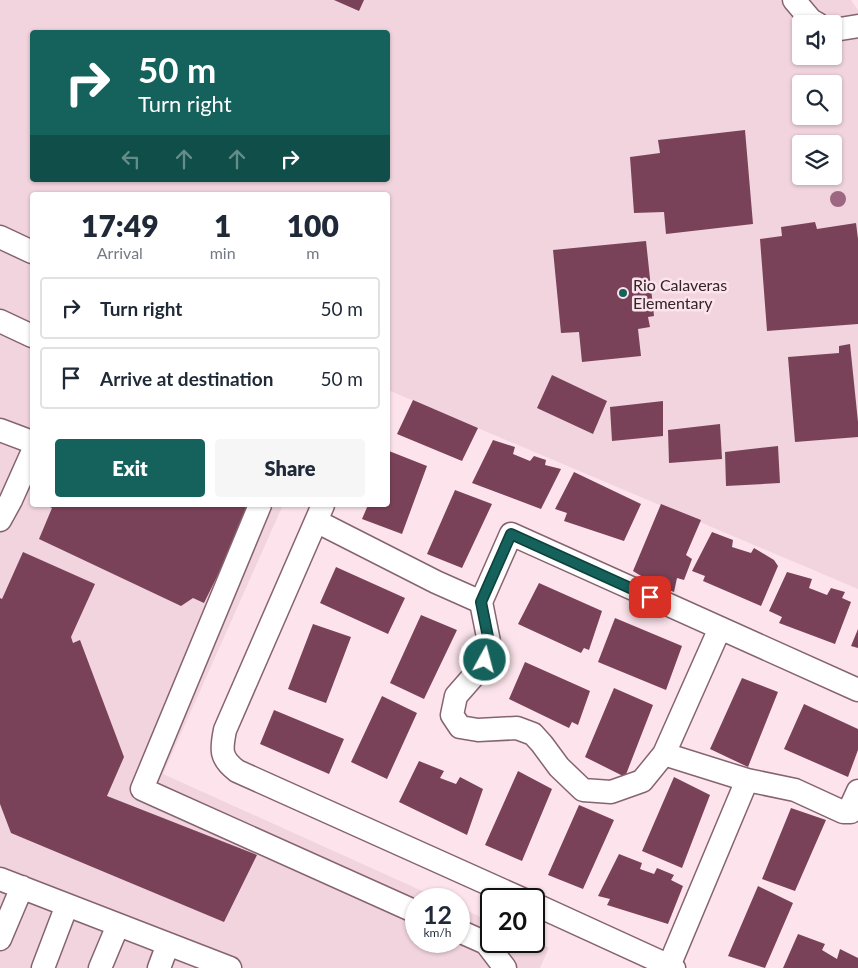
<!DOCTYPE html>
<html lang="en">
<head>
<meta charset="utf-8">
<style>
  body { margin:0; font-family:Lato,sans-serif; background:#f6f6f7; color:#1f2937; height:100vh; display:flex; flex-direction:column; font-size:19px; white-space:nowrap }
  * { box-sizing:border-box; margin:0 }
  p { font-size:16px; color:#747a83 }
  .icon { flex:none; width:28px; height:28px; fill:none; stroke:currentColor; stroke-width:2; stroke-linecap:round; stroke-linejoin:round }
  .map { position:relative; flex:1; overflow:hidden }
  .sheet { position:absolute; left:30px; top:192px; width:360px; height:315px; display:flex; flex-direction:column; background:#fff; border-radius:5px; box-shadow:0 1px 4px #0004 }
  .sheet>* { flex:none }
  .hud { position:absolute; left:30px; top:30px; width:360px; height:152px; border-radius:5px; box-shadow:0 1px 4px #0004; background:#15625c; color:#fff; overflow:hidden }
  .controls { position:absolute; left:792px; top:15px; display:grid; gap:10px }
  .controls a { display:grid; place-items:center; width:50px; height:50px; border-radius:5px; background:#fff; box-shadow:0 1px 4px #0004; font-size:25px }
  .speed { position:absolute; left:405px; top:888px; display:flex; gap:10px; font-size:25px; font-weight:700; text-align:center }
  .speed>* { display:grid; place-content:center; width:65px; height:65px; border-radius:50%; background:#fff; box-shadow:0 1px 4px #0004; line-height:1 }
  .speed small { font-size:12px; font-weight:400 }
  .speed .limit { border:2px solid #111; border-radius:8px; background:#fff; color:#111 }
  .pin { position:absolute; display:grid; place-items:center; width:42px; height:42px; color:#fff; margin:-21px; border-radius:10px; box-shadow:0 2px 8px #0006 }
  .me { position:absolute; width:55px; margin:-28px; rotate:7deg; stroke-linejoin:round; filter:drop-shadow(0 0 4px #0008) }
  .turn { display:flex; align-items:center; gap:18px; height:105px; padding:0 25px; font-size:22px }
  .turn .icon { width:65px; height:65px; stroke-width:2.5 }
  .turn b { display:block; font-size:35px; line-height:42px }
  .lanes { display:flex; align-items:center; height:48px; padding:0 25px; background:#0003; justify-content:center; gap:25px; direction:ltr }
  .lanes .off { opacity:.35 }
  .eta { display:flex; justify-content:space-evenly; align-items:center; height:85px; text-align:center }
  .eta b { font-size:30px; font-weight:800; line-height:35px }
  .primary-button { display:flex; gap:10px; margin-top:auto; padding:10px 25px }
  .primary-button a { flex:1; height:58px; border-radius:5px; background:#15625c; color:#fff; font-size:20px; font-weight:800; line-height:58px; text-align:center }
  .primary-button a+a { background:#f6f6f7; color:#1f2937 }
  ul { padding:0; list-style:none }
  li { display:flex; align-items:center; gap:15px; height:62px; margin:0 10px 8px; padding:0 15px; border:2px solid #e0e1e3; border-radius:5px }
  li div { flex:1 }
  li b { display:block; font-size:19px }
  li em { font-style:normal }
  .map>svg:first-child { display:block }
  .built { fill:#f1d4de; fill-rule:evenodd }
  .building { fill:#7a4258 }
  .lines { fill:none; stroke-linecap:round; stroke-linejoin:round }
  .minor-casing { stroke:#866370; stroke-width:25 }
  .minor { stroke:#fff; stroke-width:22 }
  .tree { fill:#9d6782 }
  .route-casing { stroke:#0e403c; stroke-width:12 }
  .route { stroke:#15625c; stroke-width:9 }
  .poi-dot { fill:#15625c; stroke:#fde4ec; stroke-width:2 }
  .labels { text-anchor:middle; dominant-baseline:central; stroke-width:5; stroke-linejoin:round; paint-order:stroke }
  .poi-label { font-size:16px; fill:#332429; stroke:#fde4ec; text-anchor:start }
</style>
</head>
<body>
<div class="map">
<svg width="858" height="968" viewBox="0 0 858 968">
  <rect width="100%" height="100%" fill="#fde4ec"/>
  <path class="built" d="M0 0H851L858 10V589L388 390V195H32V505H283L163 774 440 899H416V941H459V907L491 922V941H534L549 948 540 968H0ZM801 24H834V56H801ZM32 32H388V180H32ZM801 84H834V116H801ZM801 144H834V176H801Z"/>
  <path class="building" d="M334 0H364L359 11Z
    M745 130 753 224 666 234 664 212 634 213 630 157 660 153 658 140Z
    M815 222 817 229 856 223 858 239V324L767 331 760 239 782 236 781 227Z
    M646 241 654 316 648 317 650 327 638 329 641 356 582 362 579 332 561 333 553 250Z
    M850 344 858 422V437L795 442 788 357 839 353V346Z
    M552 375 607 401 593 434 537 408Z
    M413 400 478 428 462 461 397 434Z
    M663 401V436L612 441 610 407Z
    M720 424 722 459 669 463 668 430Z
    M493 440 515 447 513 454 530 461 534 456 546 460 545 465 561 469 541 509 472 483Z
    M778 446 780 483 726 486 725 452Z
    M389 451 427 466 402 534 362 519 368 505H388V454Z
    M574 472 641 504 624 541 564 521 567 513 555 509Z
    M455 490 492 504 462 568 427 554Z
    M661 504 701 520 686 555 692 559 684 580 677 578 674 592 645 581 646 579 633 571Z
    M46 505H250L252 506 204 603 193 598 181 606 39 539 52 508Z
    M712 532 733 540 732 547 751 553 754 548 774 560 778 566 761 606 703 581 705 576 692 571Z
    M23 552 95 584 71 637 73 643 80 640 124 757 107 796 257 855 224 922 11 833 0 804V598L2 599Z
    M336 567 405 598 388 634 320 603Z
    M787 572 812 579 809 588 827 595 831 588 845 592 842 598 851 602 835 644 779 623 782 617 769 611Z
    M539 583 602 611 589 650 584 648 581 653 518 624Z
    M421 615 457 630 424 699 390 683Z
    M615 618 682 646 666 690 598 662Z
    M313 624 351 637 326 703 288 689Z
    M858 629V648L851 646Z
    M525 662 590 691 578 725 572 722 569 728 509 699Z
    M742 678 778 692 748 767 710 749Z
    M614 688 653 705 625 777 585 757Z
    M382 696 417 713 387 779 351 762Z
    M804 704 858 729V750L848 777 784 749Z
    M274 710 344 739 329 774 260 744Z
    M419 761 444 771 440 778 456 784 460 777 483 789 467 835 399 802Z
    M518 771 552 789 522 861 485 845Z
    M674 777 710 795 682 868 642 851Z
    M579 805 614 820 583 889 548 875Z
    M791 808 826 820 795 891 762 879Z
    M619 854 642 863 640 869 654 874 657 868 674 875 671 880 683 886 668 924 607 905 610 899 598 896Z
    M758 886 793 903 765 968 728 956Z
    M798 934 825 944 822 950 837 959 840 949 858 958V968H783Z"/>
  <g class="lines">
    <g class="minor-casing">
      <path id="minor" d="M794 0 811 20 818 24
        M834 30 858 26
        M0 237 32 252
        M0 321 32 336
        M0 430 32 442
        M260 505 142 789 416 912
        M323 505 225 730C221 750 220 758 237 771L522 899
        M0 520 11 500 32 453
        M316 521 436 582 481 602
        M720 628 664 754 642 781 611 792 583 790 559 767 542 744 533 734 517 728 478 730 460 727 452 715 456 696 477 672 485 660 489 642 481 602 511 534 858 690
        M664 754 747 780 795 790 843 812H851L852 804 858 791
        M0 879 230 968
        M534 904 674 968
        M459 931 486 943 505 968
        M0 939 22 887
        M669 966 747 780
        M43 968 67 905
        M100 968 118 925
        M159 968 168 944"/>
    </g>
    <use href="#minor" class="minor"/>
  </g>
  <circle class="tree" cx="838" cy="199" r="8"/>
  <g class="lines">
    <g class="route-casing">
      <path id="route" d="M485 660 489 642 481 602 511 534 650 597"/>
    </g>
    <use href="#route" class="route"/>
  </g>
  <circle class="poi-dot" cx="623" cy="293" r="5"/>
  <g class="labels">
    <g class="poi-label">
      <text x="633" y="284">Rio Calaveras<tspan x="633" dy="18">Elementary</tspan></text>
    </g>
  </g>
</svg>
<div class="controls">
<a><svg class="icon" aria-label="sound" viewBox="0 0 24 24"><path d="M4 9h4l5-4v14l-5-4H4zM17 9q2 3 0 6"/></svg></a>
<a><svg class="icon" aria-label="search" viewBox="0 0 24 24"><circle cx="10" cy="10" r="6"/><path d="M15 15l6 6"/></svg></a>
<a><svg class="icon" aria-label="layers" viewBox="0 0 24 24"><path d="M12 4l9 5-9 5-9-5zM3 14l9 5 9-5"/></svg></a>
</div>
<div class="speed"><div>12<small>km/h</small></div><div class="limit">20</div></div>
<div class="pin" style="left:650px;top:597px;background:#d93025"><svg class="icon" aria-label="arrive" viewBox="0 0 24 24"><path d="M6 21V4h12l-3 4 3 4H6"/></svg></div>
<svg class="me" style="left:485px;top:660px" viewBox="-20 -20 40 40"><circle r="17" fill="#15625c" stroke="#fff" stroke-width="3"/><path d="M0-11L8 9 0 5-8 9z" fill="#fff"/></svg>
<div class="hud">
<div class="turn"><svg class="icon" aria-label="right" viewBox="0 0 24 24"><path d="M7 20v-9h11M14 6l5 5-5 5"/></svg><div><b>50 m</b>Turn right</div></div>
<div class="lanes"><svg class="icon off" aria-label="left" viewBox="0 0 24 24"><path d="M17 20v-9H6M10 6l-5 5 5 5"/></svg><svg class="icon off" aria-label="ahead" viewBox="0 0 24 24"><path d="M12 20V5M6 11l6-6 6 6"/></svg><svg class="icon off" aria-label="ahead" viewBox="0 0 24 24"><path d="M12 20V5M6 11l6-6 6 6"/></svg><svg class="icon" aria-label="right" viewBox="0 0 24 24"><path d="M7 20v-9h11M14 6l5 5-5 5"/></svg></div>
</div>
<section class="sheet">
<div class="eta">
<div><b>17:49</b><p>Arrival</p></div>
<div><b>1</b><p>min</p></div>
<div><b>100</b><p>m</p></div>
</div>
<ul>
<li><svg class="icon" aria-label="right" viewBox="0 0 24 24"><path d="M7 20v-9h11M14 6l5 5-5 5"/></svg><div><b>Turn right</b></div><em>50 m</em></li>
<li><svg class="icon" aria-label="arrive" viewBox="0 0 24 24"><path d="M6 21V4h12l-3 4 3 4H6"/></svg><div><b>Arrive at destination</b></div><em>50 m</em></li>
</ul>
<div class="primary-button"><a>Exit</a><a>Share</a></div>
</section>
</div>
</body>
</html>
